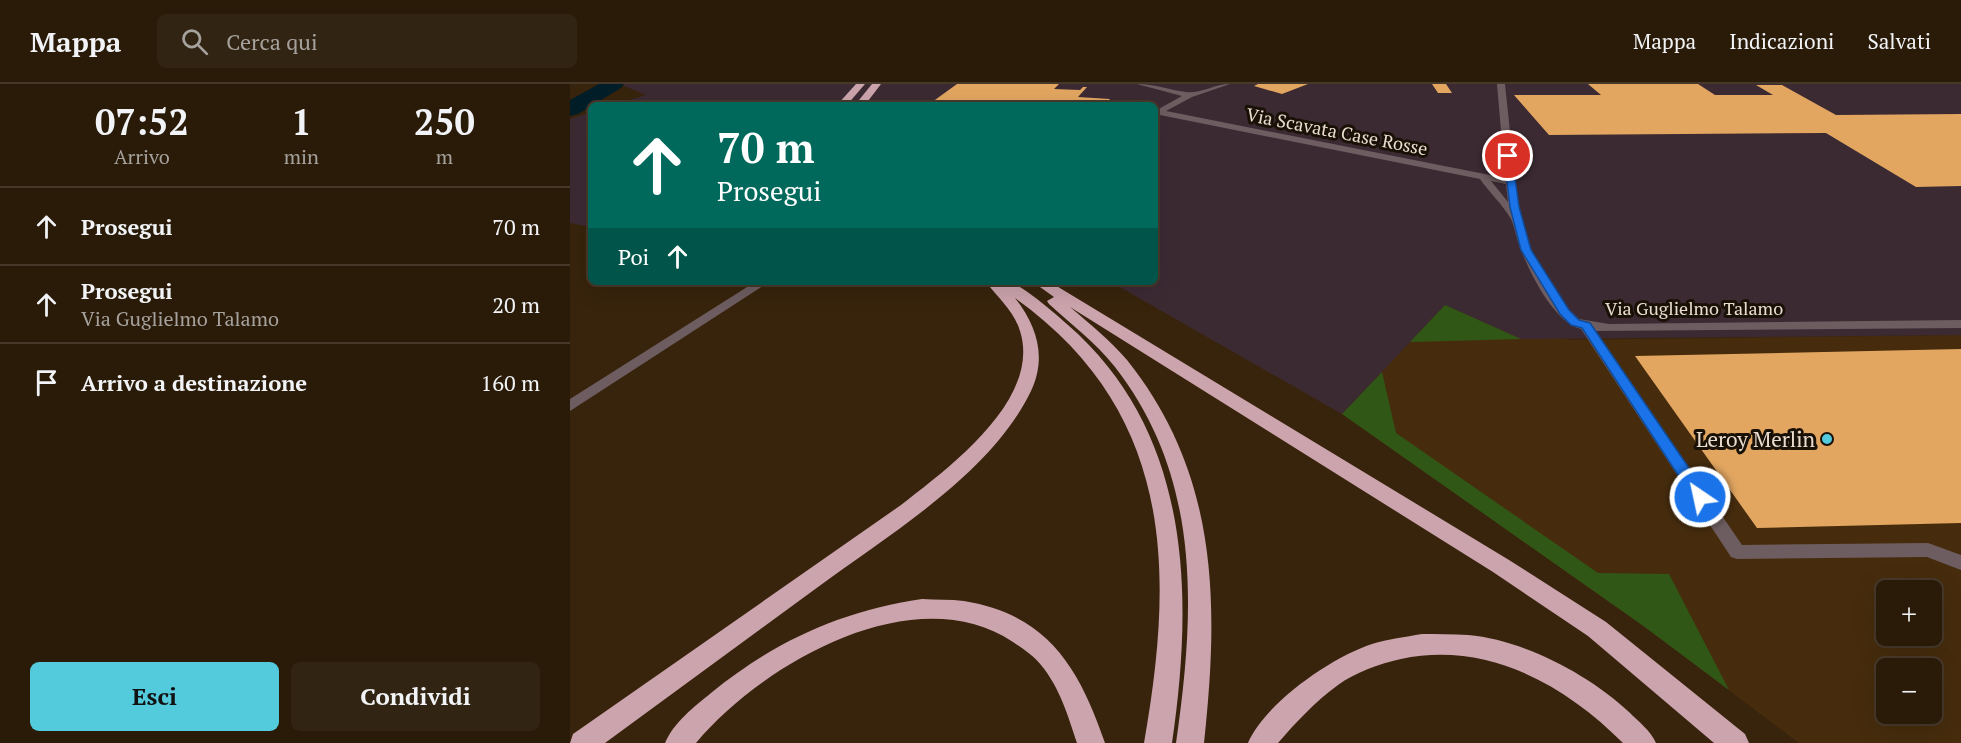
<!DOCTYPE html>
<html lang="it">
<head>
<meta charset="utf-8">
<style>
  body { margin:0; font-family:"PT Serif",serif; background:#322412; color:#f1f3f6; height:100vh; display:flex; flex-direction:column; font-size:22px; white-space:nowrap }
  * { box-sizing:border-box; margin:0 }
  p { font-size:20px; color:#a5a19c }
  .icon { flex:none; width:33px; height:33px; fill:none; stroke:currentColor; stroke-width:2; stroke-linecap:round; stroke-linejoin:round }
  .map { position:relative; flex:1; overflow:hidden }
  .details { display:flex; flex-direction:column; background:#2a1b09; width:570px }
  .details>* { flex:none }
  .top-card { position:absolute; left:18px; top:18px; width:570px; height:183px; border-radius:9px; box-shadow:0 6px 24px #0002,0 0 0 2px #46392a; background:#00695c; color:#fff; overflow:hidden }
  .fabs { position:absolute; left:1306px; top:496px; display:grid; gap:12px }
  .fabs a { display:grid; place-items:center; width:66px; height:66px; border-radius:9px; background:#2a1b09; box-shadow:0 6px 24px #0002,0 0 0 2px #46392a; font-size:30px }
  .pin { position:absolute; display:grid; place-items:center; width:51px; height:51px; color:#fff; margin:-26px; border:3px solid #fff; border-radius:50%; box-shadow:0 2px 6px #0007 }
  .me { position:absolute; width:66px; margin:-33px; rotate:326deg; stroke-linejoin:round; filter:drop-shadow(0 0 4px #0008) }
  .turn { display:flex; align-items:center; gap:21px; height:126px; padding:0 30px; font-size:27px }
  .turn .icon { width:78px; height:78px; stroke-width:2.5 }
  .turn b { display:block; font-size:42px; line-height:51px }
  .then { display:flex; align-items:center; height:57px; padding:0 30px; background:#0003; gap:12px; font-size:22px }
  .eta { display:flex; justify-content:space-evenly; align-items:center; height:102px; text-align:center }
  .eta b { font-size:36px; font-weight:700; line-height:42px }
  .button { display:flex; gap:12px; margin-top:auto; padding:12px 30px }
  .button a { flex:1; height:69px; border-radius:9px; background:#54cadd; color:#111; font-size:24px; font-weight:700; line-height:69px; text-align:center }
  .button a+a { background:#322412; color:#f1f3f6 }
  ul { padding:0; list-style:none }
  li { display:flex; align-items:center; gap:18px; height:78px; padding:0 30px; border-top:2px solid #46392a }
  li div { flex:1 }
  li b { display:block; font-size:22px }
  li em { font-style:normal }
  header { display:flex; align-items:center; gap:36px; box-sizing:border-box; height:84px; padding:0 30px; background:#2a1b09; border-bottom:2px solid #46392a }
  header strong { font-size:28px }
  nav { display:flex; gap:33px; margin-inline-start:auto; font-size:21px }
  .search { width:420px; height:54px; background:#322412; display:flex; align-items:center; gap:15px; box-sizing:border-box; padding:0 21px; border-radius:9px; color:#a5a19c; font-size:22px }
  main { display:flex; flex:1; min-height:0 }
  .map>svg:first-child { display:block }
  .built { fill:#462c0d; fill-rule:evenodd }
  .industrial { fill:#3c2a33 }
  .green { fill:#315717 }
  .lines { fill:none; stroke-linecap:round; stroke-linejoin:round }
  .river { fill:#001e29; fill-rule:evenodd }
  .building { fill:#e2a660 }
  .minor { fill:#6d5d60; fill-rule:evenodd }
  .highway { fill:#cca4ad; fill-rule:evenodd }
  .route { fill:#1a73e8; stroke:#114b97; stroke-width:1.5 }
  .poi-dot { fill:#54cadd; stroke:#191006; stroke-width:2 }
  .labels { text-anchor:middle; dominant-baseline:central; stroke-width:6; stroke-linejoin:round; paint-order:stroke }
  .far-street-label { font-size:18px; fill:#eaddcf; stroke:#191006 }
  .poi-label { font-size:21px; fill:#eaddcf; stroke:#191006; text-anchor:end }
</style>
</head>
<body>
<header>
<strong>Mappa</strong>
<div class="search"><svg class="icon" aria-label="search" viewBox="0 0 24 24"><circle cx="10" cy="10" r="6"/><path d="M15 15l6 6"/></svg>Cerca qui</div>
<nav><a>Mappa</a><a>Indicazioni</a><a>Salvati</a></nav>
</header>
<main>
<section class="details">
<div class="eta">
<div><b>07:52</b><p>Arrivo</p></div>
<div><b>1</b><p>min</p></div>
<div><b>250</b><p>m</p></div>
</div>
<ul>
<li><svg class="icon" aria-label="ahead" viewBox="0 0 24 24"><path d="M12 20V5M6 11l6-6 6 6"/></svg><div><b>Prosegui</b></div><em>70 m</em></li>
<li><svg class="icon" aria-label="ahead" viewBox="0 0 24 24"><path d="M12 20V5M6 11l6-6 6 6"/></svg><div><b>Prosegui</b><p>Via Guglielmo Talamo</p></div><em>20 m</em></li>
<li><svg class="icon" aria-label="arrive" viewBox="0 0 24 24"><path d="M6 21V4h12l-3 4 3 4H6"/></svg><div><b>Arrivo a destinazione</b></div><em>160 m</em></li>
</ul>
<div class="button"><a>Esci</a><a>Condividi</a></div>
</section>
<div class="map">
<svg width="1391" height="659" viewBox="0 0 1391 659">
  <rect width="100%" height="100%" fill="#38240c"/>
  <path class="built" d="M875 221 1000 256 1391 251V659H1229L1072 541 772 330ZM1317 507H1362V552H1317ZM1317 585H1362V630H1317Z"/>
  <path class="industrial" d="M55 0H1391V251L951 255 875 221 772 330 541 198H585V21H44L76 11 52 1Z
    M21 28V143L0 139V35Z"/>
  <path class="green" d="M875 221 951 255 840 258Z
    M812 288 826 349 1028 489 1099 490 1159 606 1072 541 772 330Z"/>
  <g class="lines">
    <path class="river" d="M29 0H54L51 4 8 30 0 32V16Z"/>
  </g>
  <path class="building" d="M387 0H489L484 5 510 6 513 3H517L508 13 540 15 535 21H358Z
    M688 0H738L712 10 684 2Z
    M862 0H876L882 9H868Z
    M1018 0H1128L1145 11H1203L1186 1H1212L1266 31 1391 30V102L1346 103 1256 49 979 51 944 11H1031Z
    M1391 265V439L1187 444 1065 272Z"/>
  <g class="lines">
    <path class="minor" d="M567 0C585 0 599 6 616 8 630 10 645 0 660 0L622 13 596 27 935 94 927 0H935L946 105 954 146 965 174 983 205 995 222 1009 235 1039 240 1391 236V244L1026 247 1172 461 1358 459 1391 471V486L1357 473 1167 475 1161 473 1011 245C984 238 961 191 951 166 947 157 945 144 941 135 933 121 919 108 910 95L590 31 585 32V27L612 12ZM921 97 936 100 938 118Z
      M185 198H199L0 327V315Z"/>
    <path class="highway" d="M286 0H295L277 21H267Z
      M302 0H311L295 21H285Z
      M416 198C423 198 432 197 439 198 451 200 487 231 498 241 621 348 624 509 602 659H574C605 484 603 327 445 214 467 242 477 273 461 307 421 390 321 449 248 503 177 555 106 607 35 659H0L3 650 331 421C377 385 472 316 450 247 444 227 428 214 416 198Z
      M463 198H480L939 476 1036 538 1175 650 1179 659H1144L1018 552 923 488 500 223C520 240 540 256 557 276 649 391 649 520 634 659H606C625 527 632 395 545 283 526 259 501 240 479 220L477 217 484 213Z
      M352 515C366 516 380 515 394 517 479 531 509 584 535 659H507C498 632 490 604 471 581 463 571 453 565 443 558 344 492 192 580 126 659H95C104 638 124 623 141 609 205 557 271 527 352 515Z
      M852 550C867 550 883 550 898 551 954 556 1018 590 1059 628 1069 638 1080 646 1086 659H1053C994 600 917 557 831 575 809 580 786 588 768 601 746 617 726 638 708 659H678C695 619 762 573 802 560 818 555 835 553 852 550Z"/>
  </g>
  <path class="route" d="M938 69 942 72 949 123 961 166 999 226 1009 236 1020 239 1136 409 1138 413 1136 417H1125L1012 244 1001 241 990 230 951 166 940 123 934 72Z"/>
  <circle class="poi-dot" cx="1257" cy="355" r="6"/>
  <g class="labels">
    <g class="far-street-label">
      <text transform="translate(767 47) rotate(11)">Via Scavata Case Rosse</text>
      <text x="1124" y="224">Via Guglielmo Talamo</text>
    </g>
    <g class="poi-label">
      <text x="1245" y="355">Leroy Merlin</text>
    </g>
  </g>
</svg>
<div class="fabs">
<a>+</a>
<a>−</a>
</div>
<div class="pin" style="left:938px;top:72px;background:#d93025"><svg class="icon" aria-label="arrive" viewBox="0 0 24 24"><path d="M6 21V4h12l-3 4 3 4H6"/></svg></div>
<svg class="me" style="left:1130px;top:413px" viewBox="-20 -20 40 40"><circle r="17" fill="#1a73e8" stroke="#fff" stroke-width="3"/><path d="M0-11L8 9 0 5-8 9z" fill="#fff"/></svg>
<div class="top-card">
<div class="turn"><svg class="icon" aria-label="ahead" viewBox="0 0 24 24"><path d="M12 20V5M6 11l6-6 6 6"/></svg><div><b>70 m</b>Prosegui</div></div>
<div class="then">Poi<svg class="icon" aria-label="ahead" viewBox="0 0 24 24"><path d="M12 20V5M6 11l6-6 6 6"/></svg></div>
</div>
</div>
</main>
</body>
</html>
